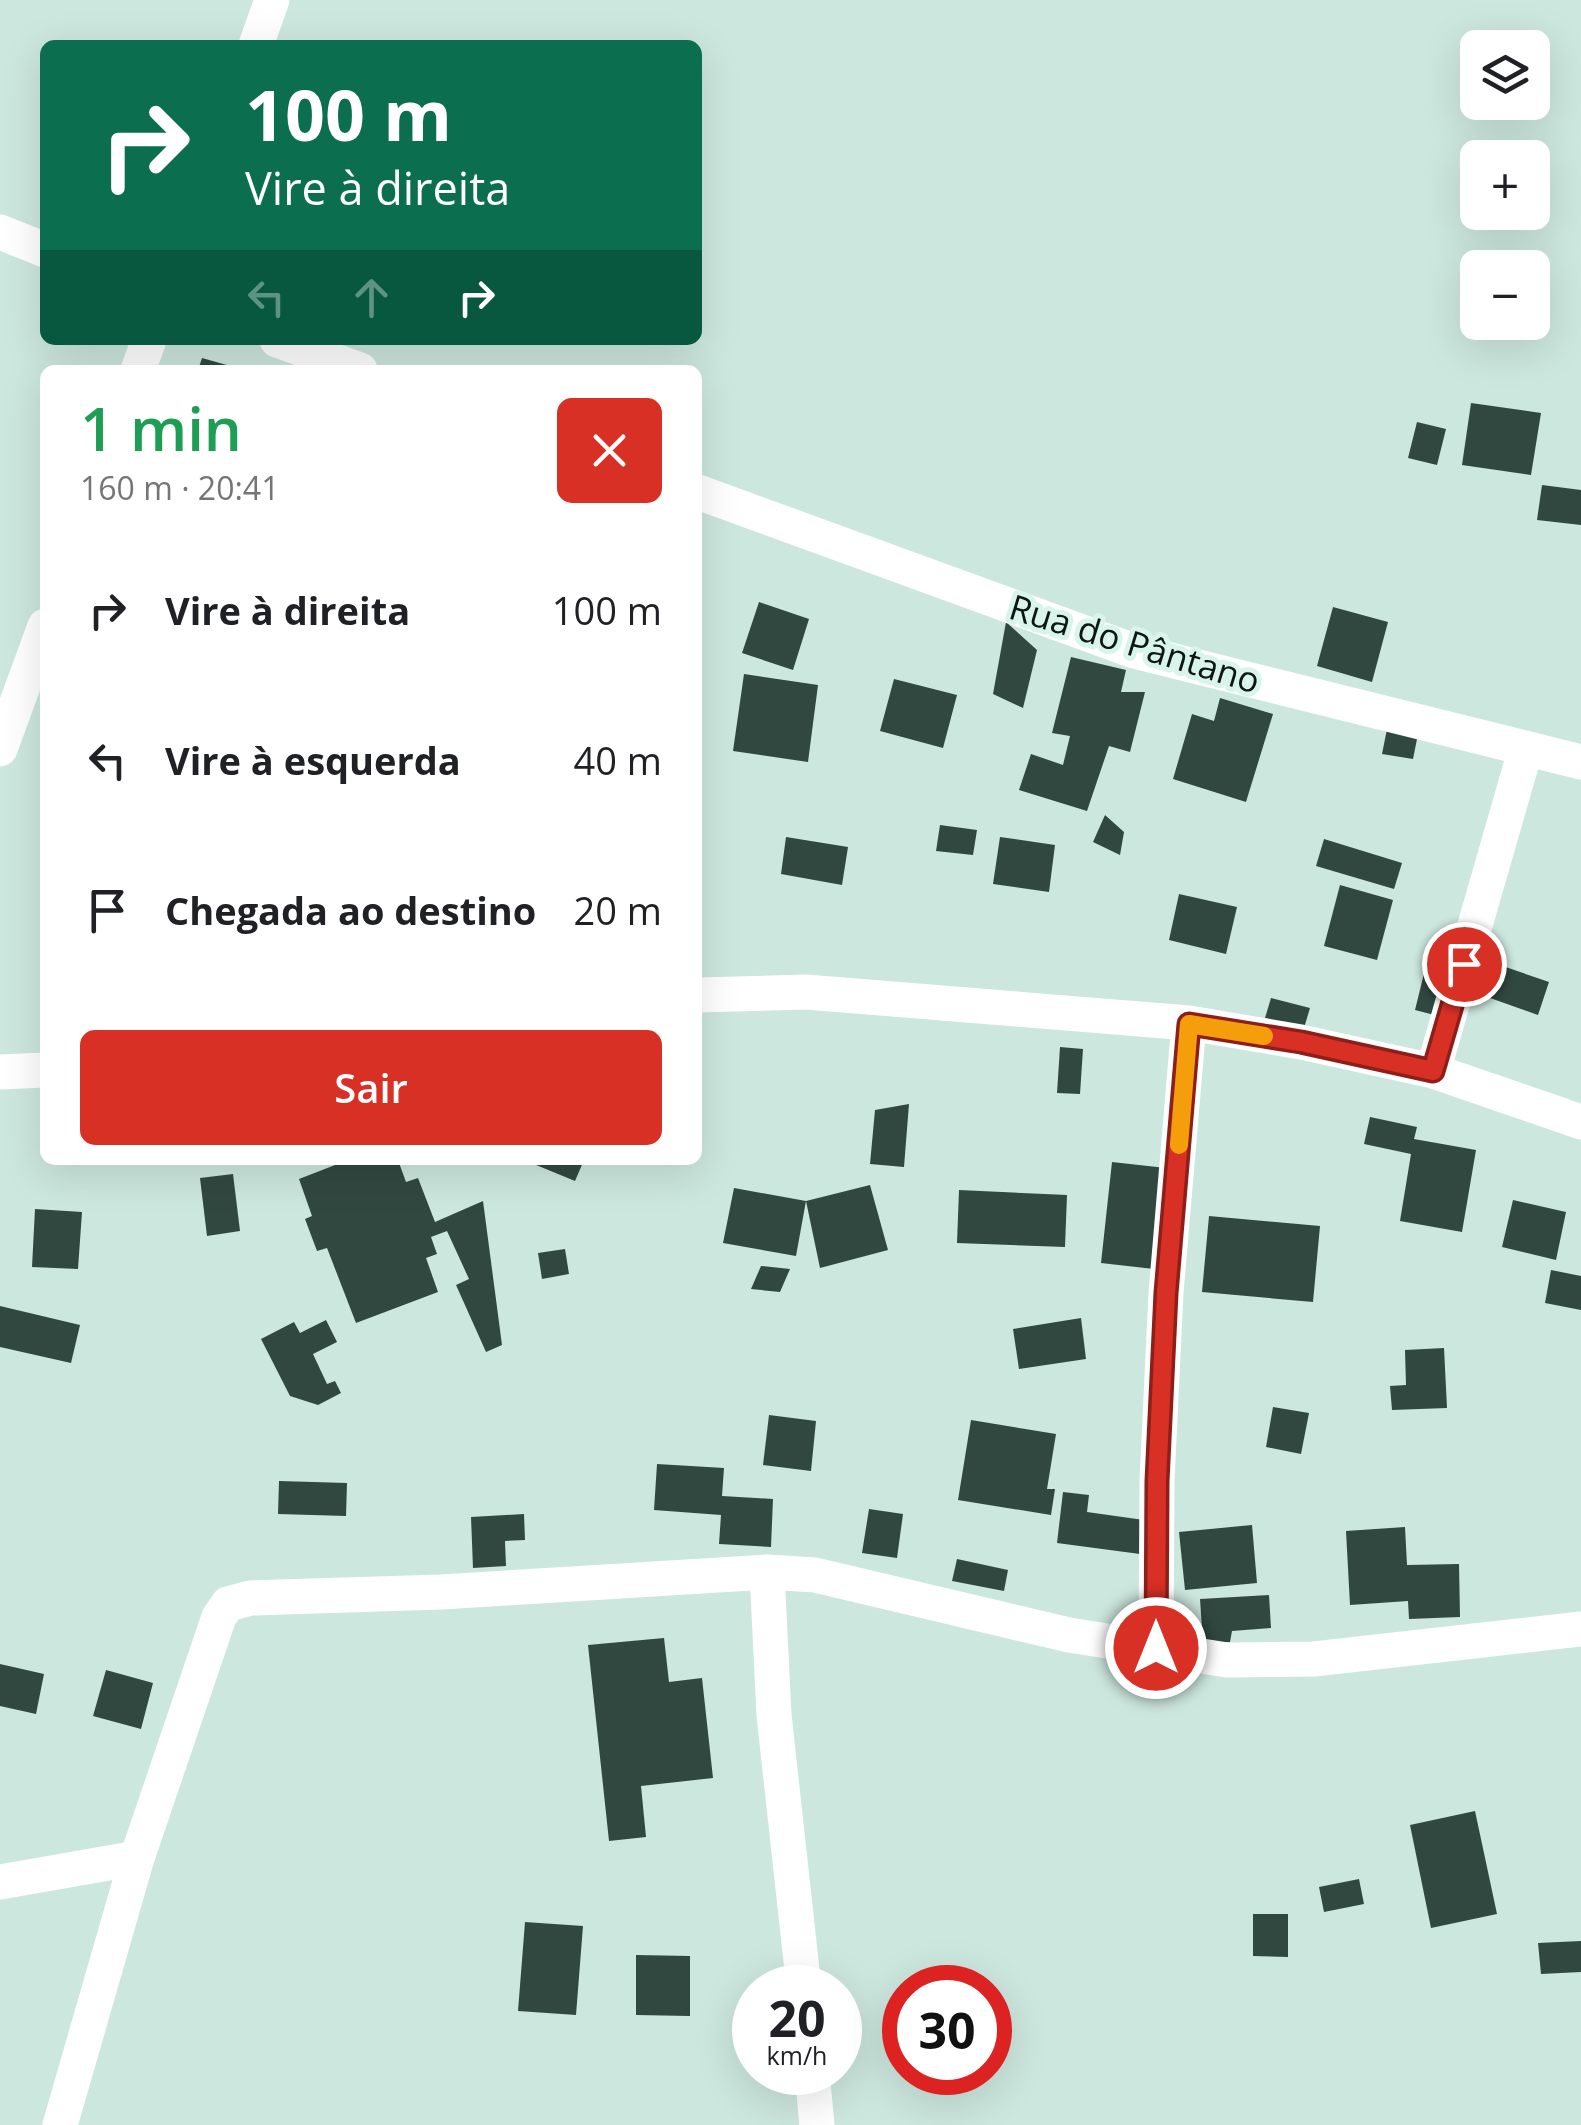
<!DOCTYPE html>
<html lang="pt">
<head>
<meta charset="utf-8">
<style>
  body { margin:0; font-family:"Open Sans",sans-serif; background:#f6f6f6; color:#202124; height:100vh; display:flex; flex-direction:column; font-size:38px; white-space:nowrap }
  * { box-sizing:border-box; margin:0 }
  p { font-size:32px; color:#757577 }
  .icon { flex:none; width:55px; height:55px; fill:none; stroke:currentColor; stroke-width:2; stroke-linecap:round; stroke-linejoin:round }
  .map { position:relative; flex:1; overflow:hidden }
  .panel { position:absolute; left:40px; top:365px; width:662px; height:800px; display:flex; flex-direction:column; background:#fff; border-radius:15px; box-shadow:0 10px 40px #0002 }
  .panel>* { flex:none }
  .hud { position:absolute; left:40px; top:40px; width:662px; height:305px; border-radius:15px; box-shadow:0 10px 40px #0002; background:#0b6e4f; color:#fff; overflow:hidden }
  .tools { position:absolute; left:1460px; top:30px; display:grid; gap:20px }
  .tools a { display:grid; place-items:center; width:90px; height:90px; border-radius:15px; background:#fff; box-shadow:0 10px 40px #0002; font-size:50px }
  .speed { position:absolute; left:732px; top:1965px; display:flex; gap:20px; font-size:50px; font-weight:700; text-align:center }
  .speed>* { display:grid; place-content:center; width:130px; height:130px; border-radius:50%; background:#fff; box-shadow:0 10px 40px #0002; line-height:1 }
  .speed small { font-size:25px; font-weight:400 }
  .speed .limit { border:15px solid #d22; background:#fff; color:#111 }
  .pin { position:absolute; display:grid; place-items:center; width:85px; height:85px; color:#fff; margin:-42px; border:5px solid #fff; border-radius:50%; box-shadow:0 2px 10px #0007 }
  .me { position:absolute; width:110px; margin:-55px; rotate:0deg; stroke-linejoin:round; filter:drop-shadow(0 0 8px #0008) }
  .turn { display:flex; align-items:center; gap:35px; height:210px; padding:0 40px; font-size:45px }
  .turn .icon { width:130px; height:130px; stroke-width:2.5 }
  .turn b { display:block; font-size:70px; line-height:85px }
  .lanes { display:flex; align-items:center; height:95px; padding:0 40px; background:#0003; justify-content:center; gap:50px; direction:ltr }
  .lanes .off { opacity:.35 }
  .round { display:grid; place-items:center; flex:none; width:105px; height:105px; border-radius:15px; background:#f6f6f6 }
  .overview { display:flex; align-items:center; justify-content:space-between; height:170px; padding:0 40px }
  h1 { font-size:60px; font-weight:600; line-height:75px; color:#1e9e55 }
  .action { display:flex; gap:20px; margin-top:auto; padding:20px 40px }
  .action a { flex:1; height:115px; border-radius:15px; background:#d93025; color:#fff; font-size:40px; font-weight:600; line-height:115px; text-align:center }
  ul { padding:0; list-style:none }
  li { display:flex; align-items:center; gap:30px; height:150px; padding:0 40px }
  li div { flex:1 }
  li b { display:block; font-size:38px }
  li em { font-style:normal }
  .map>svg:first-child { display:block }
  .building { fill:#314841 }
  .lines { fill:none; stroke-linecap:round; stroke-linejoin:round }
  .minor { stroke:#fff; stroke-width:35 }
  .route-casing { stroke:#8d1f18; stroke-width:25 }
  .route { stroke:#d93025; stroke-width:18 }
  .slow { stroke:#f59e0b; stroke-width:18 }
  .labels { text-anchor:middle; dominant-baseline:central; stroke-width:10; stroke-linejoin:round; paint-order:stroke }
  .street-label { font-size:35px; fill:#0d1714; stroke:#d9f5eb }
</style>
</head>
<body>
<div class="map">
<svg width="1581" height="2125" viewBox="0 0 1581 2125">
  <rect width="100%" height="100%" fill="#cce7de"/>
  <path class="building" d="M202 358 241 369V370H198Z
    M1471 403 1541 413 1531 475 1462 465Z
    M1417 422 1446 429 1437 465 1408 458Z
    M1542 485 1581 490V525L1537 520Z
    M759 602 809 619 793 670 742 653Z
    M1333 607 1388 622 1372 682 1317 666Z
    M1006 622 1037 650 1023 708 993 694Z
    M1071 657 1126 670 1121 692H1145L1130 752 1109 746 1087 811 1019 790 1031 754 1063 765 1070 736 1052 733Z
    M744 674 818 685 808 762 733 751Z
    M894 679 957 695 943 748 880 731Z
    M1220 698 1273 714 1246 802 1173 779 1192 714 1214 721Z
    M1387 729 1418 734 1413 759 1382 754Z
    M1105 815 1124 832 1120 855 1093 842Z
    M940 825 977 830 973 855 936 851Z
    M786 837 848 847 842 885 781 874Z
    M1000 837 1055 845 1049 892 993 884Z
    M1324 839 1402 863 1394 889 1316 866Z
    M1340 885 1393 900 1377 960 1324 946Z
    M1179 894 1237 907 1226 954 1169 940Z
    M1432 941 1459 948 1442 1017 1415 1010Z
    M1488 961 1549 982 1538 1015 1476 993Z
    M1271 998 1310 1008 1304 1028 1265 1018Z
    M1060 1047 1083 1049 1080 1094 1057 1093Z
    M909 1104 904 1167 870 1164 875 1110Z
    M1370 1117 1417 1127 1414 1139 1476 1150 1462 1232 1400 1221 1411 1154 1364 1144Z
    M348 1160H398L406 1182 418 1178 435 1222 483 1201 502 1345 486 1352 456 1285 469 1279 447 1231 431 1237 437 1254 426 1258 438 1292 356 1323 327 1248 317 1251 305 1219 312 1216 299 1179Z
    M524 1160H584L575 1181Z
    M1112 1162 1166 1168 1154 1269 1101 1263Z
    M233 1174 240 1231 207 1236 200 1178Z
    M870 1185 888 1250 820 1268 806 1201 796 1256 723 1243 734 1188 806 1201Z
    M959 1190 1067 1195 1065 1247 957 1243Z
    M1513 1200 1566 1212 1556 1260 1502 1247Z
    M35 1209 82 1212 78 1269 32 1267Z
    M1209 1216 1320 1226 1313 1302 1202 1292Z
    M565 1249 569 1274 542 1279 538 1253Z
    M761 1266 790 1269 780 1292 751 1289Z
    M1551 1270 1581 1276V1310L1545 1303Z
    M0 1306 80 1325 71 1363 0 1347Z
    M1081 1318 1086 1359 1019 1369 1013 1329Z
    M326 1320 337 1342 313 1354 327 1384 335 1381 341 1393 318 1405 290 1396 261 1339 294 1322 300 1333Z
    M1444 1348 1447 1408 1392 1410 1390 1386 1406 1385 1405 1350Z
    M1273 1407 1309 1413 1301 1454 1266 1447Z
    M769 1415 816 1421 811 1471 763 1465Z
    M971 1420 1056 1434 1047 1489H1055L1051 1515 958 1500Z
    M657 1464 724 1468 722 1496 773 1499 771 1547 719 1544 721 1515 654 1510Z
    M279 1481 347 1483 346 1516 278 1514Z
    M1063 1492 1089 1495 1087 1512 1144 1520 1140 1554 1057 1543Z
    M869 1509 903 1514 897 1558 862 1553Z
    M524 1514 525 1540 505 1541 506 1566 473 1568 471 1517Z
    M1252 1525 1257 1583 1185 1590 1179 1532Z
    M1405 1527 1407 1565 1459 1564 1460 1617 1409 1619 1408 1601 1350 1605 1346 1531Z
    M957 1559 1008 1570 1004 1591 952 1581Z
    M1269 1595 1271 1628 1232 1631 1230 1642 1203 1644 1200 1599Z
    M664 1638 669 1682 702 1678 713 1778 641 1786 646 1837 609 1841 588 1645Z
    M0 1664 44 1674 36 1714 0 1706Z
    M106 1670 153 1683 141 1729 93 1716Z
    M1475 1811 1497 1914 1431 1928 1410 1825Z
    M1359 1879 1364 1904 1324 1912 1319 1887Z
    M1253 1914H1288V1957L1253 1956Z
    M525 1922 583 1926 576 2015 518 2011Z
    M1581 1941V1972L1541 1974 1538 1943Z
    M636 1955 690 1956V2016L636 2015Z"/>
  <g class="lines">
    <path class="minor" d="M256 45 272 0
      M0 232 45 250
      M277 340 360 370
      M138 370 149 340
      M698 492 1134 651 1581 762
      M0 749 45 626
      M698 995 806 992 1189 1023 1301 1042 1433 1071 1581 1122
      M1433 1071 1526 748
      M0 1072 45 1070
      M767 1572 774 1715 804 1988
      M1156 1649 1157 1481 1166 1293 1189 1023
      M0 1882 137 1858
      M812 2072 817 2125
      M60 2125 137 1858 219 1617 228 1604 250 1598 441 1592 767 1572 815 1575 1069 1635 1227 1660 1314 1659 1581 1629"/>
  </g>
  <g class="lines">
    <g class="route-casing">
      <path id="route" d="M1156 1648 1157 1481 1166 1293 1189 1024 1301 1042 1433 1071 1464 964"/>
    </g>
    <use href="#route" class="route"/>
    <path class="slow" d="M1179 1145 1189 1024 1264 1036"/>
  </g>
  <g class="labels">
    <g class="street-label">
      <text transform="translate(1135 643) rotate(17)">Rua do Pântano</text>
    </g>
  </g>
</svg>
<div class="tools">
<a><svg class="icon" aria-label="layers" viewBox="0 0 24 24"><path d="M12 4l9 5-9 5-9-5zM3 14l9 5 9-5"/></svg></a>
<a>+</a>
<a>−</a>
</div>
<div class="speed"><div>20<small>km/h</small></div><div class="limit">30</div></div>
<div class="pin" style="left:1464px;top:964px;background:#d93025"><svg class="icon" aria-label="arrive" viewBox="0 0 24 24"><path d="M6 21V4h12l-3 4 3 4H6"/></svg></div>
<svg class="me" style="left:1156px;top:1648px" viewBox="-20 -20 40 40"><circle r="17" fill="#d93025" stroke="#fff" stroke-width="3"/><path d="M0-11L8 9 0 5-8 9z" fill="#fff"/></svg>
<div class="hud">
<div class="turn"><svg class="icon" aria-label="right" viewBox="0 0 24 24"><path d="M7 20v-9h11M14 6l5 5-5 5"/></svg><div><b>100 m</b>Vire à direita</div></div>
<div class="lanes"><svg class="icon off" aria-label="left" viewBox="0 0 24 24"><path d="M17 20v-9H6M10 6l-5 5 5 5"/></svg><svg class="icon off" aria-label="ahead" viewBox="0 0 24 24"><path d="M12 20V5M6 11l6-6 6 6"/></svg><svg class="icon" aria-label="right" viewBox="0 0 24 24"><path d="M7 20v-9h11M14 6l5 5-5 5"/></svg></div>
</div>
<section class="panel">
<div class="overview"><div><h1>1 min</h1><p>160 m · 20:41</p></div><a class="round" style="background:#d93025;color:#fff"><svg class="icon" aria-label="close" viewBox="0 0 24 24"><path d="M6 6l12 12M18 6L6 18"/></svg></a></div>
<ul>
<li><svg class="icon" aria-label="right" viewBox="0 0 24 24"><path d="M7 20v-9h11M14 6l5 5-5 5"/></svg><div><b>Vire à direita</b></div><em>100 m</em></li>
<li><svg class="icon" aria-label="left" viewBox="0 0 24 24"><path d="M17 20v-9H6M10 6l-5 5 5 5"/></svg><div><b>Vire à esquerda</b></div><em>40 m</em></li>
<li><svg class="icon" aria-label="arrive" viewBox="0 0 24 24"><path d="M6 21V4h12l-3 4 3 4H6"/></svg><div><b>Chegada ao destino</b></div><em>20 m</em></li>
</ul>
<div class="action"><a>Sair</a></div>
</section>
</div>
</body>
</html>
